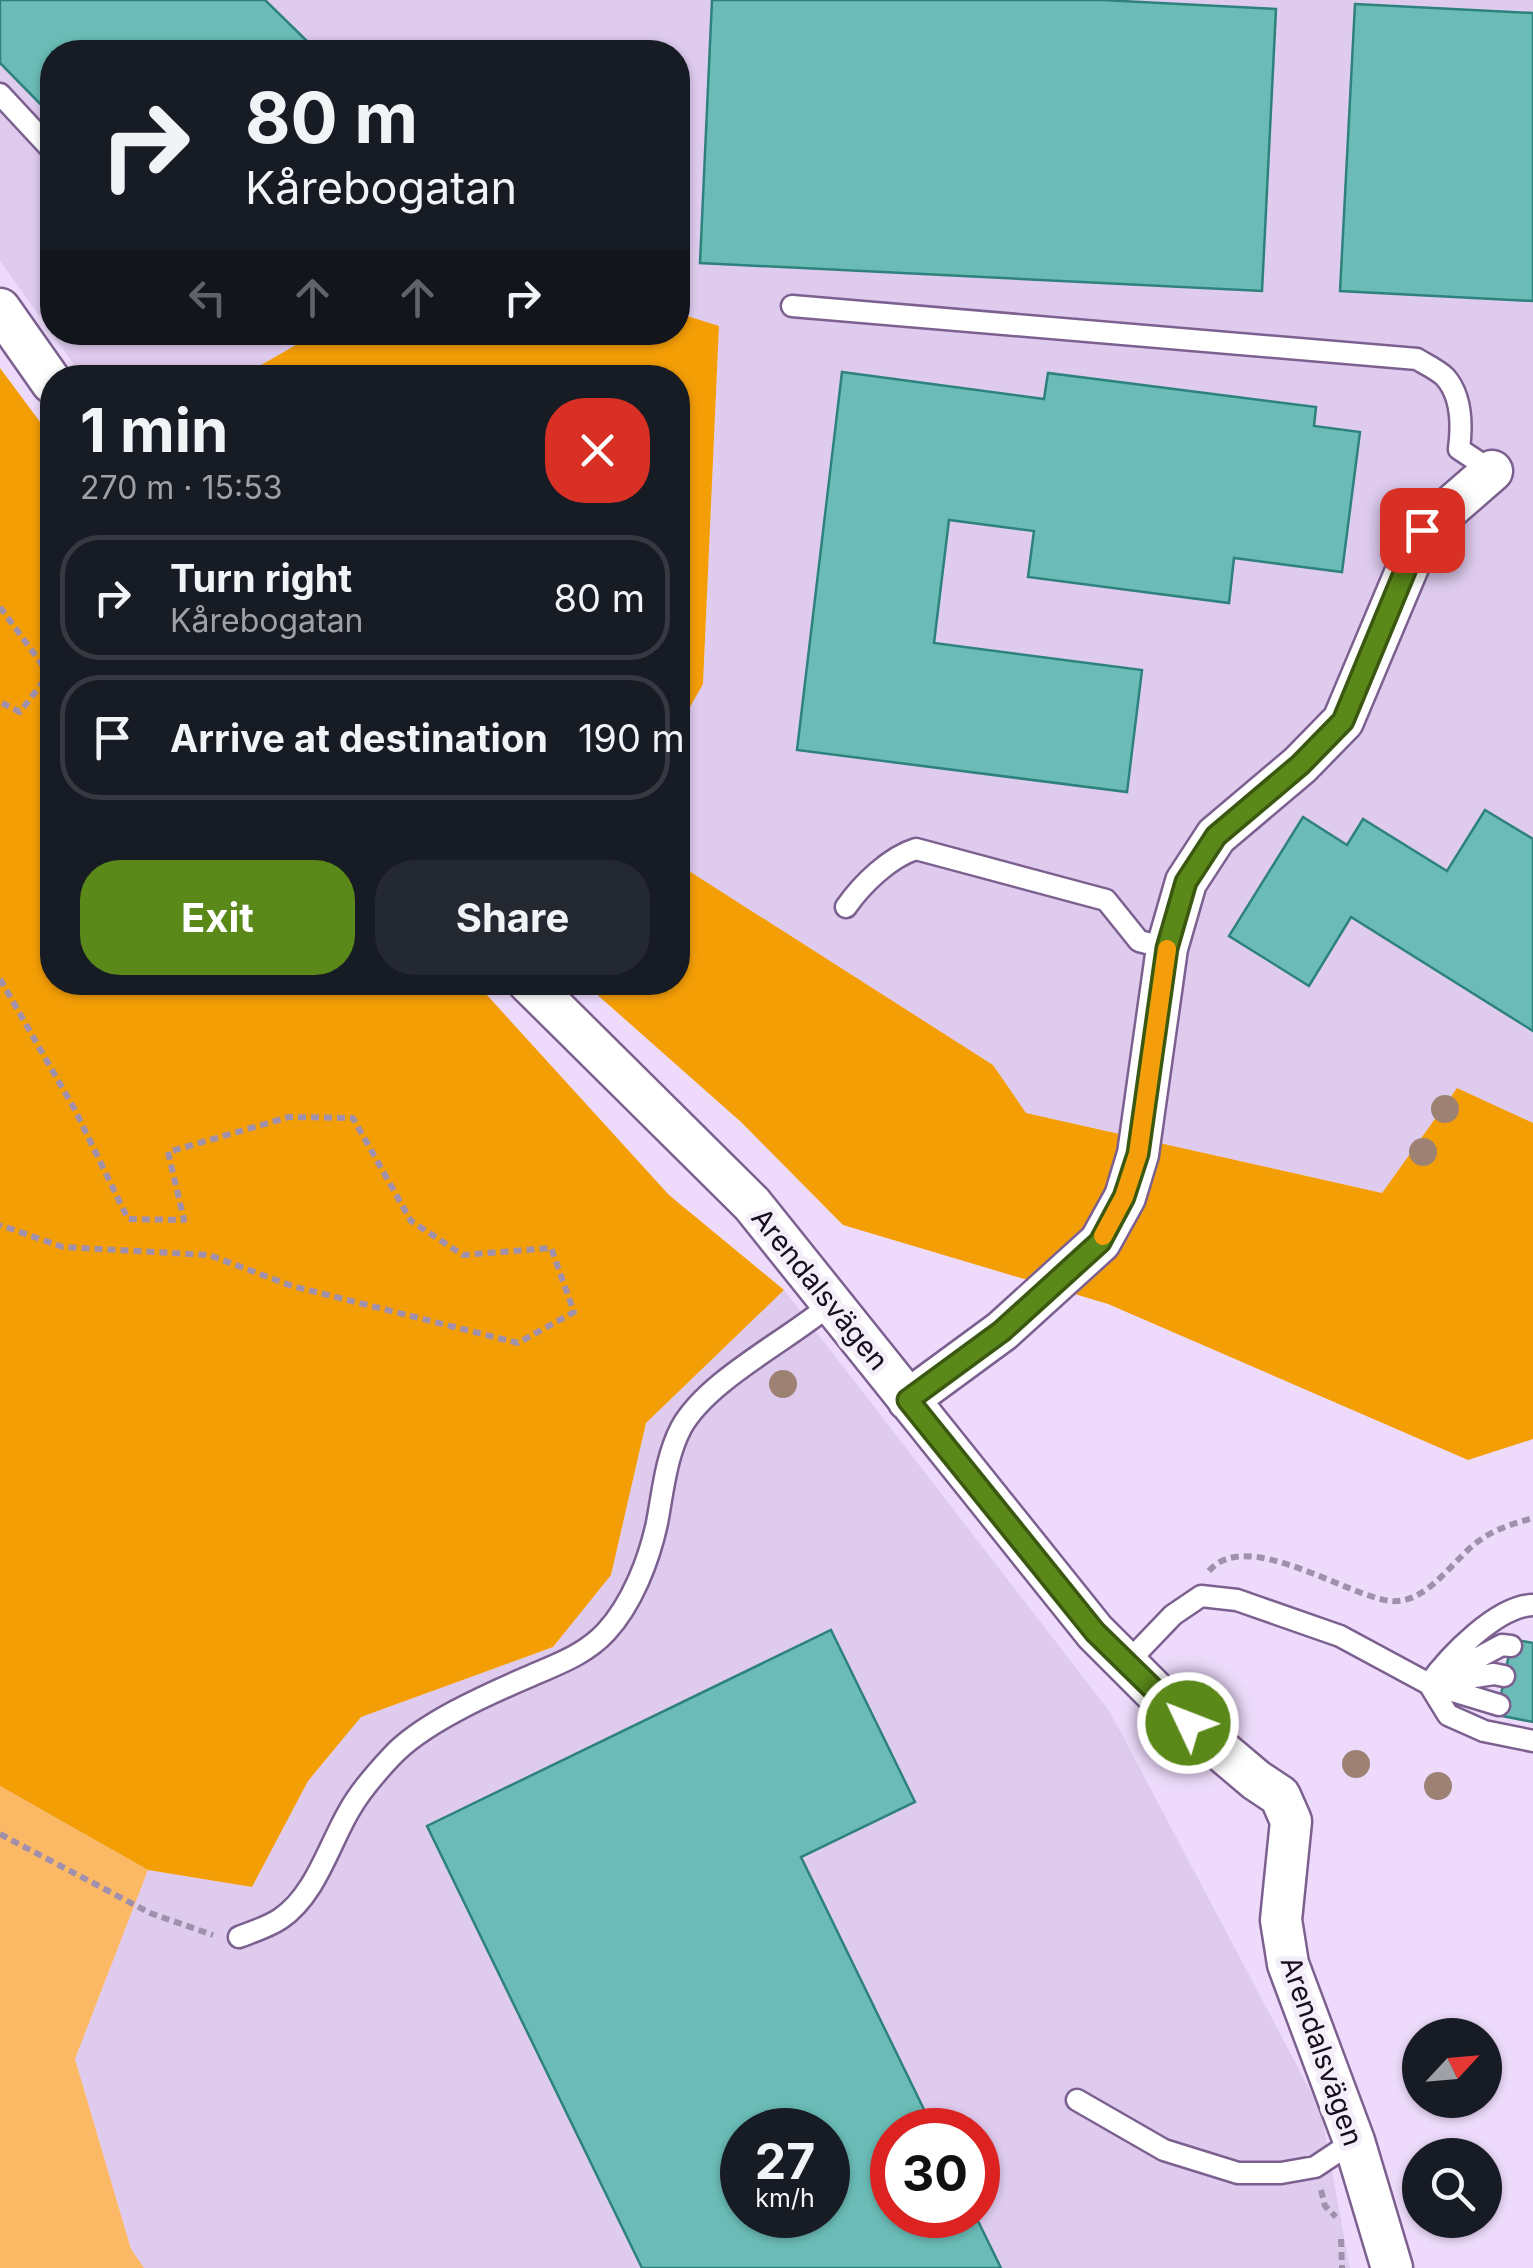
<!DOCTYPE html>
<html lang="en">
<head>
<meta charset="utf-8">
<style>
  body { margin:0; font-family:Inter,sans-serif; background:#242831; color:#f1f3f6; height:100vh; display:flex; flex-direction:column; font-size:38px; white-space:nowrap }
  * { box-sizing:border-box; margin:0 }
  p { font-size:32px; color:#9ea1a6 }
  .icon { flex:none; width:55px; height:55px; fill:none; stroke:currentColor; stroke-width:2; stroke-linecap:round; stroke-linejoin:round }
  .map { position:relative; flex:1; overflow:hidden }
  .details { position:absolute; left:40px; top:365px; width:650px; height:630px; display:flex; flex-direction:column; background:#171b24; border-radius:40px; box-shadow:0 2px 8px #0004 }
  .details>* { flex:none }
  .guide { position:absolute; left:40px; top:40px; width:650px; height:305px; border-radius:40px; box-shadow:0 2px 8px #0004; background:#171b24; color:#f1f3f6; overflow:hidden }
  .needle { width:65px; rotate:64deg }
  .controls { position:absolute; left:1402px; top:2018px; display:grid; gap:20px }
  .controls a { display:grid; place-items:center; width:100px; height:100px; border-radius:50%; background:#171b24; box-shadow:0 2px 8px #0004; font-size:50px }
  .speed { position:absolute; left:720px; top:2108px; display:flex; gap:20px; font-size:50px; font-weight:700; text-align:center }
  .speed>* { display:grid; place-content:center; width:130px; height:130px; border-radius:50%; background:#171b24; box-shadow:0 2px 8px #0004; line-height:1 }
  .speed small { font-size:25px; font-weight:400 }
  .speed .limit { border:15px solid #d22; background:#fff; color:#111 }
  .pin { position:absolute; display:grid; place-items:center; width:85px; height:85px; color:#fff; margin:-42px; border-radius:20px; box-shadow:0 5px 15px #0006 }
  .me { position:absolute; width:110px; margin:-55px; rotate:313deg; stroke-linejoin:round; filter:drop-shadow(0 0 8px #0008) }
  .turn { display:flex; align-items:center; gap:35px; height:210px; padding:0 40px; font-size:45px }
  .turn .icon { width:130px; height:130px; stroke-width:2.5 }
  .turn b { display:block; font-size:70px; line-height:85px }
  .lanes { display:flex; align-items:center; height:95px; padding:0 40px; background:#0003; justify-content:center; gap:50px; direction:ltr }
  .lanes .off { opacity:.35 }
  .round { display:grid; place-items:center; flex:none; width:105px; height:105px; border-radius:40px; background:#242831 }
  .headline { display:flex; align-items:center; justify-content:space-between; height:170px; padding:0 40px }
  h1 { font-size:60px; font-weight:700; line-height:75px }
  .button { display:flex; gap:20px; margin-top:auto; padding:20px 40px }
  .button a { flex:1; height:115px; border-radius:40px; background:#5a8819; color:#fff; font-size:40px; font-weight:700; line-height:115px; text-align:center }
  .button a+a { background:#242831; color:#f1f3f6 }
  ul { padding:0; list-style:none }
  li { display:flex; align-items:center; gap:30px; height:125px; margin:0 20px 15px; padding:0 20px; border:5px solid #363941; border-radius:40px }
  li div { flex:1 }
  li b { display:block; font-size:38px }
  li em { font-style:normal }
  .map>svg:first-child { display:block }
  .built { fill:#dfcbee; fill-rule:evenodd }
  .green { fill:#fcb965 }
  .forest { fill:#f49e06 }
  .building { fill:#6bbcb7; stroke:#2e827d; stroke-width:2.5; fill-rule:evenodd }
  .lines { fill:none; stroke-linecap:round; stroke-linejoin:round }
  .service-casing { stroke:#7c6090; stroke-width:25 }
  .minor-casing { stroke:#7c6090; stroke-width:45 }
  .path { stroke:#a190ac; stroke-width:6; stroke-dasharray:8 5; stroke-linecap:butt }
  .service { stroke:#fff; stroke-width:20 }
  .minor { stroke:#fff; stroke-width:40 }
  .tree { fill:#9d8274 }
  .route-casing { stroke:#3a5810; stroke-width:25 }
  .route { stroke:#5a8819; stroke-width:18 }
  .slow { stroke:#f59e0b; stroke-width:18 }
  .labels { text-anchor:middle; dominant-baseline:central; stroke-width:10; stroke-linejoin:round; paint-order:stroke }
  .street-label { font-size:28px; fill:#180c1f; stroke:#f4eef9 }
</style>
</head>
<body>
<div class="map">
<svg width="1533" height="2268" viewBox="0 0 1533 2268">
  <rect width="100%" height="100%" fill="#eedbfc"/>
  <path class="built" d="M0 0H1533V1123L1457 1088 1382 1193 1026 1113 993 1065 678 864V728L703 683 719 326 678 313V52H52V332L317 333 240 377H83L0 261Z
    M784 1290 1110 1712 1321 2111 1350 2268H144L131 2249 75 2059 148 1870 252 1887 308 1781 361 1717 553 1647 611 1575 646 1423ZM742 2130H828V2215H742ZM892 2130H978V2215H892Z"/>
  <path class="green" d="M0 1786 148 1870 75 2059 131 2249 144 2268H0Z"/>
  <path class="forest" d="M678 313 719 326 703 684 678 728V378L240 377 317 333 678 332Z
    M0 368 52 438V982L476 983 669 1195 784 1290 646 1423 611 1575 553 1647 361 1717 308 1781 252 1887 148 1870 0 1786Z
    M678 864 993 1065 1026 1113 1382 1193 1457 1088 1533 1123V1439L1468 1460 1108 1304 843 1225 741 1122 584 983 678 982Z"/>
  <path class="building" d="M0 0H265L309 43 299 52H52V116L0 63Z
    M712 0H1102L1276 9 1262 291 700 263Z
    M1355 4 1533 13V301L1340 291Z
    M842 372 1044 399 1048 373 1316 407 1314 426 1360 432 1342 572 1234 558 1229 603 1028 577 1034 531 949 520 934 643 1142 670 1127 792 797 750Z
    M1485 810 1533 839V1031L1351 917 1309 986 1229 936 1303 817 1347 845 1363 819 1447 871Z
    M831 1630 915 1802 801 1857 934 2130H892V2215H975L1001 2268H642L427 1826ZM742 2130H828V2215H742Z
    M1512 1639 1533 1643V1722L1497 1715Z"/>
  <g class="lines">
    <g class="service-casing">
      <path id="service" d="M0 94 52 150
        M792 306 1417 359C1425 364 1438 370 1445 377 1462 396 1462 426 1459 449L1492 471
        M846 907C862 884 890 857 916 849L1106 900 1139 941 1167 948
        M1126 1664 1173 1615 1201 1596 1237 1600 1340 1636 1429 1684 1494 1674 1504 1676
        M1444 1676 1502 1645 1511 1646
        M1429 1684C1449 1656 1497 1606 1533 1605
        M1429 1684 1448 1715 1484 1731 1533 1741
        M1436 1686 1499 1705
        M239 1937C252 1932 268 1927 280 1919 315 1896 329 1845 349 1811 360 1791 376 1773 391 1757 421 1724 486 1695 528 1677 555 1665 585 1655 606 1632 632 1604 649 1560 657 1523 663 1491 666 1457 681 1428 707 1380 789 1340 832 1303
        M1077 2100 1164 2150 1238 2173H1281L1315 2167 1354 2141"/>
    </g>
    <g class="minor-casing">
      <path id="minor" d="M0 309 52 383
        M528 982 752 1204 1095 1632 1172 1709 1256 1780 1280 1796 1291 1821 1281 1920 1288 1964 1354 2141 1392 2268
        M908 1400 1002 1331 1100 1242 1125 1197 1138 1154 1167 948 1186 882 1216 836 1300 765 1343 721 1423 531 1492 471"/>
    </g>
    <path class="path" d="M0 607 49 674 20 712 0 702
      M0 979 75 1110 128 1219 184 1220 168 1152 289 1117 353 1118 411 1221 463 1255 551 1248 574 1312 518 1343 292 1286 209 1255 63 1247 0 1225
      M1209 1571C1245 1527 1345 1595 1390 1601 1429 1605 1454 1556 1483 1538 1498 1528 1516 1523 1533 1518
      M0 1834 150 1913 213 1935
      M1321 2190 1325 2206 1336 2217
      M1341 2239 1342 2268"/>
    <use href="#service" class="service"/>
    <use href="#minor" class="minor"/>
  </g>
  <g class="tree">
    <circle cx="1445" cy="1109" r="14"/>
    <circle cx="1423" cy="1152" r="14"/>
    <circle cx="783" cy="1384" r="14"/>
    <circle cx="1356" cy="1764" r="14"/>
    <circle cx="1438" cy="1786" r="14"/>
  </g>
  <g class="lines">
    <g class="route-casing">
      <path id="route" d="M1188 1723 1095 1632 908 1400 1002 1331 1100 1242 1124 1197 1138 1154 1167 948 1186 882 1216 836 1300 765 1343 721 1422 530"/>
    </g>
    <use href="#route" class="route"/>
    <path class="slow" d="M1103 1236 1124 1197 1138 1154 1167 949"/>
  </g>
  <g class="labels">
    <g class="street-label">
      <text transform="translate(820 1289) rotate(51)">Arendalsvägen</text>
      <text transform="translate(1322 2051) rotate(71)">Arendalsvägen</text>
    </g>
  </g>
</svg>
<div class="controls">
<a><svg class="needle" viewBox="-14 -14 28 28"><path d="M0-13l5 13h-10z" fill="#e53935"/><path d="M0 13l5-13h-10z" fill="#9ea1a6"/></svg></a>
<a><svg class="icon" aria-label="search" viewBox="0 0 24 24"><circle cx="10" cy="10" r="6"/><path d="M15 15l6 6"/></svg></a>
</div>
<div class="speed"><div>27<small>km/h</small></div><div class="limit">30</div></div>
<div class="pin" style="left:1422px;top:530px;background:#d93025"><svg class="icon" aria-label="arrive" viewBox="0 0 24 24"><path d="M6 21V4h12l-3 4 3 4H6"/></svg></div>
<svg class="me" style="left:1188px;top:1723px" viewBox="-20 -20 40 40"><circle r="17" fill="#5a8819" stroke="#fff" stroke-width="3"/><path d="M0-11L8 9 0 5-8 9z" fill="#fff"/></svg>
<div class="guide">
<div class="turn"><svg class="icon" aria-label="right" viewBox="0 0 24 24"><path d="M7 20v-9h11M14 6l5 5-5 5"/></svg><div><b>80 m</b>Kårebogatan</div></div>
<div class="lanes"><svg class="icon off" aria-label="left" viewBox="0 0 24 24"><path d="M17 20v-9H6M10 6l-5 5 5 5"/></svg><svg class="icon off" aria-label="ahead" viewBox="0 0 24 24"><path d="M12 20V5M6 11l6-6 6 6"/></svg><svg class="icon off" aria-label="ahead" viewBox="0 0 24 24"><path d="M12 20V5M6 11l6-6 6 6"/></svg><svg class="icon" aria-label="right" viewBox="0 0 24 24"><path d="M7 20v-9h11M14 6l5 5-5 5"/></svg></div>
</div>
<section class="details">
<div class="headline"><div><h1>1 min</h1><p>270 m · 15:53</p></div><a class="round" style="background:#d93025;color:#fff"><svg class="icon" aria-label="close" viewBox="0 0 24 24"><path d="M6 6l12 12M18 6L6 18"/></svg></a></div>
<ul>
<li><svg class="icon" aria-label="right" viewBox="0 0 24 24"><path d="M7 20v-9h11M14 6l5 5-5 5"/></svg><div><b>Turn right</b><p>Kårebogatan</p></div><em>80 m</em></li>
<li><svg class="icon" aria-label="arrive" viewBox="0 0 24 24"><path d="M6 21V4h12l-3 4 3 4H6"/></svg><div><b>Arrive at destination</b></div><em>190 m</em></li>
</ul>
<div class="button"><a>Exit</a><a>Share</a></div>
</section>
</div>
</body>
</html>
